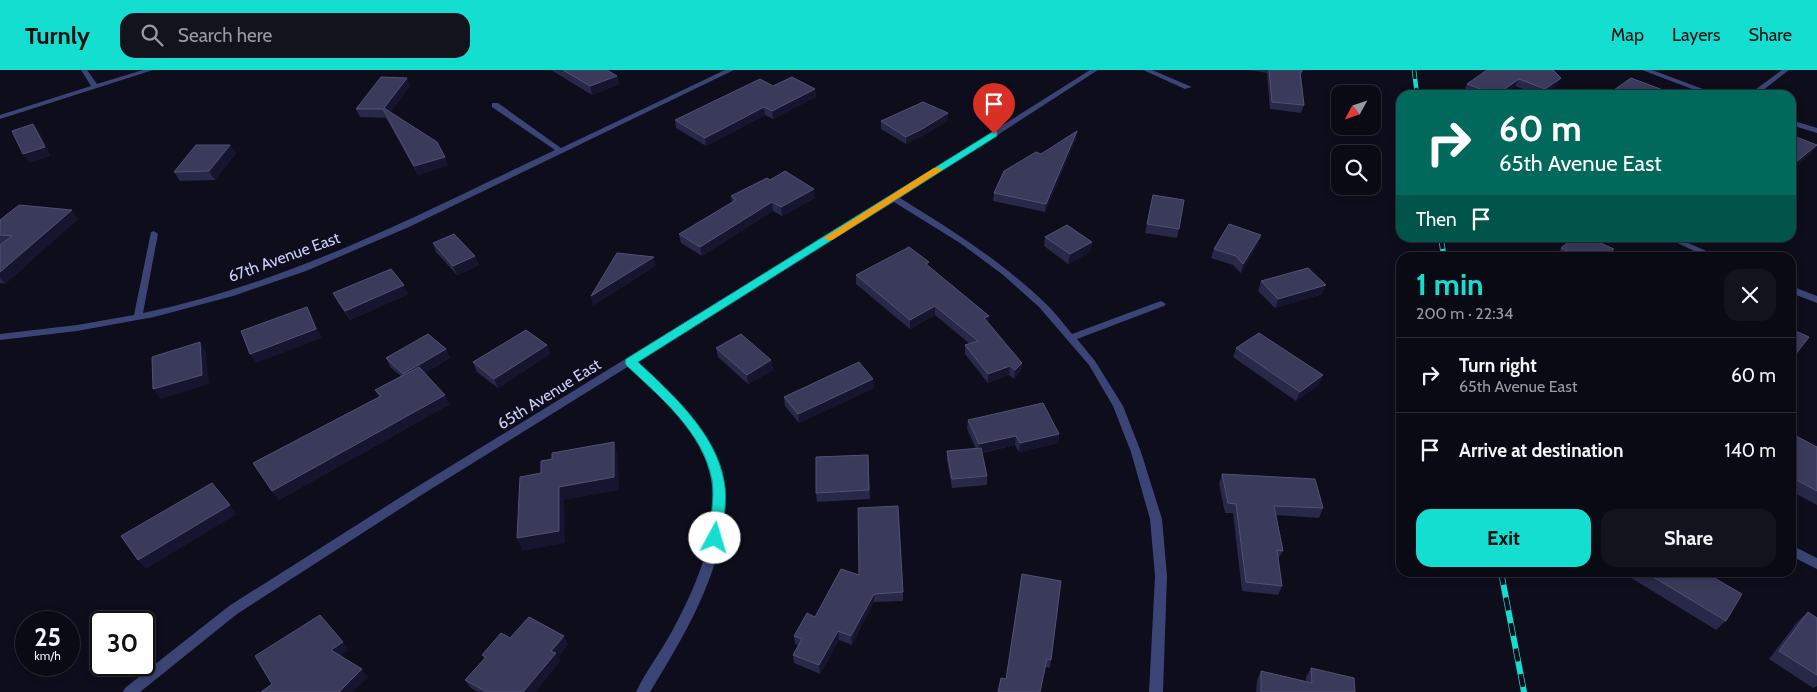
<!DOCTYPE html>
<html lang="en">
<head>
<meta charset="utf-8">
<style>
  body { margin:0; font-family:Cabin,sans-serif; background:#13131e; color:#f1f3f6; height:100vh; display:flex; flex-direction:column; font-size:19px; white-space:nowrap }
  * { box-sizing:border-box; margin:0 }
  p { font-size:16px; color:#999aa0 }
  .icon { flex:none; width:28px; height:28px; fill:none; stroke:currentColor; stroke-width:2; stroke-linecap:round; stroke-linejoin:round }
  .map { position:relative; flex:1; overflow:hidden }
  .side { position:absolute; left:1396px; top:182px; width:400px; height:325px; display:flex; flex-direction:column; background:#0a0a15; border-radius:15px; box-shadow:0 2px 8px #0003,0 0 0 1px #2a2b34 }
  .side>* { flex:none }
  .top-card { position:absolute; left:1396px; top:20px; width:400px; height:152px; border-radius:15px; box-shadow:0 2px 8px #0003,0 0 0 1px #2a2b34; background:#00695c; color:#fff; overflow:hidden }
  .needle { width:32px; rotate:230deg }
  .buttons { position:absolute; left:1331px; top:15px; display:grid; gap:10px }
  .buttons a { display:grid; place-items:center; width:50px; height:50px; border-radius:10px; background:#0a0a15; box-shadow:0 2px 8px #0003,0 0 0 1px #2a2b34; font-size:25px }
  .speed { position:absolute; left:15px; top:541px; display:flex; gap:10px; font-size:25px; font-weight:700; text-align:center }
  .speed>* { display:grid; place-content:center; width:65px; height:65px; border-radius:50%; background:#0a0a15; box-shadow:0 2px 8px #0003,0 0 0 1px #2a2b34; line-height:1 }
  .speed small { font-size:12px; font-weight:400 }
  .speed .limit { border:2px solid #111; border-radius:8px; background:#fff; color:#111 }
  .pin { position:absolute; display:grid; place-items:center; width:42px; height:42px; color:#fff; margin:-51px -21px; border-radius:50% 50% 50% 0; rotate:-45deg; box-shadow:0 0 5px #0007 }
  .pin .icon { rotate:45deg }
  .me { position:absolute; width:55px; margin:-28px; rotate:6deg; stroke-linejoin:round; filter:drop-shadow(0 0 4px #0008) }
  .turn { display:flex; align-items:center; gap:18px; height:105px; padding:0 20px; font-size:22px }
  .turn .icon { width:65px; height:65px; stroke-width:2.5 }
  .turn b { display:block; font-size:35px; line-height:42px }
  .then { display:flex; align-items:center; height:48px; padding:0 20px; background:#0003; gap:10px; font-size:19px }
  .round { display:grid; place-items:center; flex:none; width:52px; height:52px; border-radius:15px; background:#13131e }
  .summary { display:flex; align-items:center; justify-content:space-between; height:85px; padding:0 20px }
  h1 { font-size:30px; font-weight:700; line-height:38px; color:#14decf }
  .cta { display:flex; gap:10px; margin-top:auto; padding:10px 20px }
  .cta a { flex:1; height:58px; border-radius:15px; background:#14decf; color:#111; font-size:20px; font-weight:700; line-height:58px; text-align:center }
  .cta a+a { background:#13131e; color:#f1f3f6 }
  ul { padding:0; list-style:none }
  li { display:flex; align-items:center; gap:15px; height:75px; padding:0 20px; border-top:1px solid #2a2b34 }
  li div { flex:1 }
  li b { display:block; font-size:19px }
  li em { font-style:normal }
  header { display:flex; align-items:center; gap:30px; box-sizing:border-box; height:70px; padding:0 25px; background:#14decf; color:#111 }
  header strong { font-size:24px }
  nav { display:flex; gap:28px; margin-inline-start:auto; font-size:18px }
  .search { width:350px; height:45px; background:#13131e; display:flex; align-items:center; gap:12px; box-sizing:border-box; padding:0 18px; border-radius:15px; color:#999aa0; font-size:19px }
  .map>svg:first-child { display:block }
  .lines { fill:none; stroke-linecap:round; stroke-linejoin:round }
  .street { fill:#3c4476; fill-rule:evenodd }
  .rail-far2-casing { stroke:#14decf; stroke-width:4.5 }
  .rail-far1-casing { stroke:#14decf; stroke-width:5.5 }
  .rail-casing { stroke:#14decf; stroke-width:6 }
  .rail-far2 { stroke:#0d0d1c; stroke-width:3; stroke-dasharray:9; stroke-linecap:butt }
  .rail-far1 { stroke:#0d0d1c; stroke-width:4; stroke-dasharray:11; stroke-linecap:butt }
  .rail { stroke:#0d0d1c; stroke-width:4.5; stroke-dasharray:13; stroke-linecap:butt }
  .wall { fill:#282848 }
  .shaded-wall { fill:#16152f }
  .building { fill:#3a3a5b; stroke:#515174 }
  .route { fill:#14decf; stroke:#0d9087 }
  .slow { fill:#f59e0b }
  .labels { text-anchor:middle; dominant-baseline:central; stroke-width:4; stroke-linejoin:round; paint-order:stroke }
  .street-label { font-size:16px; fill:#cccffa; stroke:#0d0d1c }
</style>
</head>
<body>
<header>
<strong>Turnly</strong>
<div class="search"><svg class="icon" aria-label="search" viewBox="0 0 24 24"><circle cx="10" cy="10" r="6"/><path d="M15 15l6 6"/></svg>Search here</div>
<nav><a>Map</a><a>Layers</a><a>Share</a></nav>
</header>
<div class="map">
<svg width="1817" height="622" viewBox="0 0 1817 622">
  <rect width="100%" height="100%" fill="#0d0d1c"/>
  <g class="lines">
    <path class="street" d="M81 0H87L97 14 143 0H153L0 49V45L91 16Z
      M725 0H734L409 157 306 201 233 226 154 247 77 261 0 270V264L77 255 134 245 151 162 154 161 158 164 143 243C292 212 419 144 555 80L492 37V33H498L561 78Z
      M1090 0H1098L900 128C950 159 1000 190 1044 232 1054 241 1063 253 1072 264L1158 232 1161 231 1166 234 1164 236 1077 269 1095 291 1123 336 1141 382 1162 449 1167 506 1163 622H1149L1155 506 1150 449 1131 382 1113 336 1089 295 1039 237 1002 204 960 173 894 132 636 292C663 316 692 342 709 374 753 455 692 553 650 622H636C646 601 660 583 671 563 701 508 732 436 699 376 682 345 654 320 629 296L423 424 237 544 140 622H123L125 618 229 536 415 418 891 126Z
      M1143 0H1152L1192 17 1185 19Z
      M1642 0H1652L1719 25H1708Z
      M1782 0H1789L1757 25H1748Z
      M1791 50 1817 58V63L1791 55Z
      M1667 168H1677L1722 188H1709Z
      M1791 216 1817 226V233L1791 223Z
      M1791 475 1817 488V499L1791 486Z"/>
    <g class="rail-far2-casing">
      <path id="rail-far2" d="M1414 0 1417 25"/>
    </g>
    <g class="rail-far1-casing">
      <path id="rail-far1" d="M1441 168 1444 188"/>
    </g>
    <g class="rail-casing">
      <path id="rail" d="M1501 502 1524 622"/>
    </g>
    <use href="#rail-far2" class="rail-far2"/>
    <use href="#rail-far1" class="rail-far1"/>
    <use href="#rail" class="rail"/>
  </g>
  <path class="wall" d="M551 0H607L617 6 619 14 592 25Z
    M1250 0H1302L1301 6 1304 35 1301 43 1270 39 1267 3Z
    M1487 0 1561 8 1557 15 1543 25H1538L1515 16 1503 25H1475L1464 21 1467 14Z
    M407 8 410 16 390 42 448 95 418 105 386 48 360 47 356 39Z
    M773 16 815 19 816 27 773 49 765 45 706 76 676 58 675 50Z
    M948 43 947 51 922 66 906 74 881 59V51Z
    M1076 69 1045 142 993 131 994 123 1041 84Z
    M230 75 236 83 215 110 180 111 174 102Z
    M770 110 815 128 782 146 773 141 702 186 681 173 679 164 732 132 731 126Z
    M1153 125 1179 159 1177 168 1145 163Z
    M78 149 5 214 0 213V175L2 174H0V150Z
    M1261 165 1258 174 1241 203 1233 195 1211 188 1214 179Z
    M1045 167 1092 172 1090 182 1068 194 1044 176Z
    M433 173 475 186 479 195 457 205 436 182Z
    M1561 178 1609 188 1556 187Z
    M929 197 989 253 1022 293 1021 301 1014 309 1009 305 988 313 965 284V275L970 274 935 245 910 259 856 214V205Z
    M1261 211 1326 215 1322 224 1275 238 1258 221Z
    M333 223 408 224 350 250 338 233Z
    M1791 259 1795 285 1791 290Z
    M547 275 550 284 498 318 477 302 473 292Z
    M716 278 771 290 773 300 748 314 718 287Z
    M1236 278 1319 315 1296 331 1233 287Z
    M446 279 450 288 425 303 450 334 279 430 272 421 379 327 375 320 401 306 391 298 386 288Z
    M873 309 874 318 799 353 785 336 784 327Z
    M968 350 1059 364 1058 373 1019 382 1015 375 982 383 987 406V415L952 418 947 390V381L976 379 967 359Z
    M1796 366 1817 377V435L1791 421V370Z
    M868 385 870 429 817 432 816 423Z
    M1222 404 1323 438 1319 448 1276 445 1283 481 1278 489 1282 516 1278 525 1242 521 1233 443H1225L1219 414Z
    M841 499 903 522V531L874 532 852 575 839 570 820 604 794 593 793 585 798 575 795 574 794 566 815 547Z
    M1631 502H1704L1726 551 1716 560 1628 506Z
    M1022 504 1051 590 1050 598 1045 597 1006 609Z
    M1808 542 1817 548V616L1813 618 1769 589 1798 551Z
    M510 568 568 574 558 587 560 591 535 622H478L471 618 465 610 484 589 482 585Z
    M1311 598 1355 622H1256L1257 610 1261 601 1306 612V607Z"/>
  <path class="shaded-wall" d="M617 6 619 14 592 25 590 16Z
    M407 8 410 16 387 46 384 38Z
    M1561 8 1557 15 1543 25H1542L1545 19Z
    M1519 9 1515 16 1503 25H1496Z
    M815 19 816 27 773 49 772 41Z
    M764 37 765 45 706 76 705 68Z
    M948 43 947 51 922 66 906 74V67Z
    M33 54 40 63 51 86 29 93 23 84Z
    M1077 61 1076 69 1045 142 1046 134Z
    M230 75 236 83 215 110 209 101Z
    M1817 76 1809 86 1791 100V96Z
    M445 87 448 95 418 105 414 96Z
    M814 119 815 128 782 146 781 137Z
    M772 132 773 141 702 186 700 177Z
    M72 140 78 149 5 214 0 208V202Z
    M1261 165 1258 174 1241 203 1243 194Z
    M1092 172 1090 182 1068 194 1070 184Z
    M1614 179 1609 188H1605Z
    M475 186 479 195 457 205 453 196Z
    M654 187 656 196 593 236 591 226Z
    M404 215 408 224 350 250 345 241Z
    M1326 215 1322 224 1275 238 1278 229Z
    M935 236V245L910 259V250Z
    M307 237 312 246 322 268 256 293 250 284Z
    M989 246V254L984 248Z
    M200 272 206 282 209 314 161 329 153 319Z
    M547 275 550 284 498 318 494 309Z
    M446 279 450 288 408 313 403 304Z
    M771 290 773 300 748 314 747 305Z
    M1022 293 1021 301 1014 309 1015 300Z
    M1010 296 1009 305 988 313V304Z
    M1323 305 1319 315 1296 331 1300 322Z
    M873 309 874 318 799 353 798 344Z
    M445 325 450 334 279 430 272 421Z
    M1059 364 1058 373 1019 382 1020 373Z
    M1016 366 1015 375 978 383 979 374Z
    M614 372 618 385 619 420 564 430 565 473 523 481 517 468 559 417Z
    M230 435 237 444 146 499 138 490Z
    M874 524V532L852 575 851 566Z
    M838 561 839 570 820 604 819 595Z
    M564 566 568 574 558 587 560 591 535 622H523L551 581Z
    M343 572 349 580 337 588 331 580Z
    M362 599 368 607 353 622H339Z"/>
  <path class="building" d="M563 0H607L617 6 590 16Z
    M1269 0H1302V2H1300L1304 35 1272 32Z
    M1487 0H1553L1561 8 1545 19 1519 9 1496 25 1467 14Z
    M381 7 407 8 384 38 437 72 445 87 414 96 383 39H356Z
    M792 7 815 19 772 41 764 37 705 68 675 50 760 9 773 16Z
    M1631 8 1671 23 1668 25H1607Z
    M923 32 948 43 922 59 906 67 881 51Z
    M33 54 45 77 23 84 12 61Z
    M1077 61 1046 134 994 123 1004 101 1036 82 1041 84Z
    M1791 65 1817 75 1791 96Z
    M196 75H230L209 101 174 102Z
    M785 101 814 119 781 137 772 132 700 177 679 164 736 130 731 126 767 108 770 110Z
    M1153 125 1184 130 1179 159 1147 154Z
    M19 135 72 140 0 202V175L12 166 0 165V150Z
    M1229 154 1261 165 1243 194 1236 186 1214 179Z
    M1067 155 1092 172 1070 184 1045 167Z
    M454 164 475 186 453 196 433 173Z
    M1573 168H1589L1614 179 1605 188H1582L1561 178Z
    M909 177 929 192 926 194 989 246 984 248 1022 293 1015 300 1010 296 988 304 965 275 978 271 935 236 910 250 856 205Z
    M617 183 654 187 591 226Z
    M1308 198 1326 215 1278 229 1261 211Z
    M391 199 404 215 345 241 333 223Z
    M307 237 316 259 250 284 241 261Z
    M1791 259 1809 267 1795 285 1791 284Z
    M526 260 547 275 494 309 473 292Z
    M1259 263 1323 305 1300 322 1236 278Z
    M428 264 446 279 403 304 386 288Z
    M741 264 771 290 747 305 716 278Z
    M200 272 202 305 153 319 152 287Z
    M859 292 873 309 798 344 784 327Z
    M419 297 445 325 272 421 253 393 381 326 375 320Z
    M1043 333 1059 364 1020 373 1016 366 979 374 968 350Z
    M1796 366 1817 377V421L1791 407V372Z
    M614 372V407L559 417V461L517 468 520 407 541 403V391L552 389V383Z
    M981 378 987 406 952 409 947 381Z
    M868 385 869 420 816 423V387Z
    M1222 404 1315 409 1323 438 1274 436 1283 481 1277 480 1282 516 1246 512 1236 434 1228 433Z
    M212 413 230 435 138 490 121 466Z
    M898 436 903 522 874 524 851 566 838 561 819 595 793 585 802 569 794 566 807 543 815 547 841 499 859 505 858 438Z
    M1645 502H1704L1742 524 1726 551Z
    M1022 504 1061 511 1051 590 1047 589 1040 622H998L1001 608 1006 609Z
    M1808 542 1817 548V605L1779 581Z
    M320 545 343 572 331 580 362 599 339 622H261L272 614 255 586Z
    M529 547 564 566 551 581 556 583 523 622H487L465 610 486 587 482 585 501 563 510 568Z
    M1311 598 1354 608 1355 622H1261V601L1312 613Z"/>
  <path class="route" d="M994 61 997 62V66L638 292C671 323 716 363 724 411 728 429 723 450 722 468L720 472 715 474 710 472 708 468C710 450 715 429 712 410 703 362 660 327 626 295L625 292 626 289Z"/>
  <path class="slow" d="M934 98H940L942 100 832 170H826L824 168Z"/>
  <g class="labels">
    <g class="street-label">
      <text transform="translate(284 187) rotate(-20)">67th Avenue East</text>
      <text transform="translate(549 324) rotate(-32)">65th Avenue East</text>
    </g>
  </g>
</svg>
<div class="buttons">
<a><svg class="needle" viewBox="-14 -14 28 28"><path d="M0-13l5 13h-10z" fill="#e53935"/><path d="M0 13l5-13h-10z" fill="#999aa0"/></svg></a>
<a><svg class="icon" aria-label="search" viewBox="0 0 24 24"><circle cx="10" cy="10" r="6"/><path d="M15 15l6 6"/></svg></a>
</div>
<div class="speed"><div>25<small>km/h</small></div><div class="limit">30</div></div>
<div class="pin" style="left:994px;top:64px;background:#d93025"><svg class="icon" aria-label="arrive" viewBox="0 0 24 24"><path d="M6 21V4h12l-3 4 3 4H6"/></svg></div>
<svg class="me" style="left:715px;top:468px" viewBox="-20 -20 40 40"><circle r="19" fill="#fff"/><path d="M0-13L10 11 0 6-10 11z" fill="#14decf"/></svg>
<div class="top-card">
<div class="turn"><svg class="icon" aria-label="right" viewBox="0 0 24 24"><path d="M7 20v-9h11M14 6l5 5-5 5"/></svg><div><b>60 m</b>65th Avenue East</div></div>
<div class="then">Then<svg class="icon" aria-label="arrive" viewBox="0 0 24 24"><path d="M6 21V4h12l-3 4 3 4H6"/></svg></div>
</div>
<section class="side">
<div class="summary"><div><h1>1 min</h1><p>200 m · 22:34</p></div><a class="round"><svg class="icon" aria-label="close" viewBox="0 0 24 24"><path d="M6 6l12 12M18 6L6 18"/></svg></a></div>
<ul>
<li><svg class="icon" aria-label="right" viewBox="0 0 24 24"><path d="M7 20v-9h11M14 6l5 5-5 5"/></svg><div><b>Turn right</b><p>65th Avenue East</p></div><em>60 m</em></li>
<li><svg class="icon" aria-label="arrive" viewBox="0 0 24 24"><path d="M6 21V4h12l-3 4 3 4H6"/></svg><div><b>Arrive at destination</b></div><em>140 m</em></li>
</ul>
<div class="cta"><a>Exit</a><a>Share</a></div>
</section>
</div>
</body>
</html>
